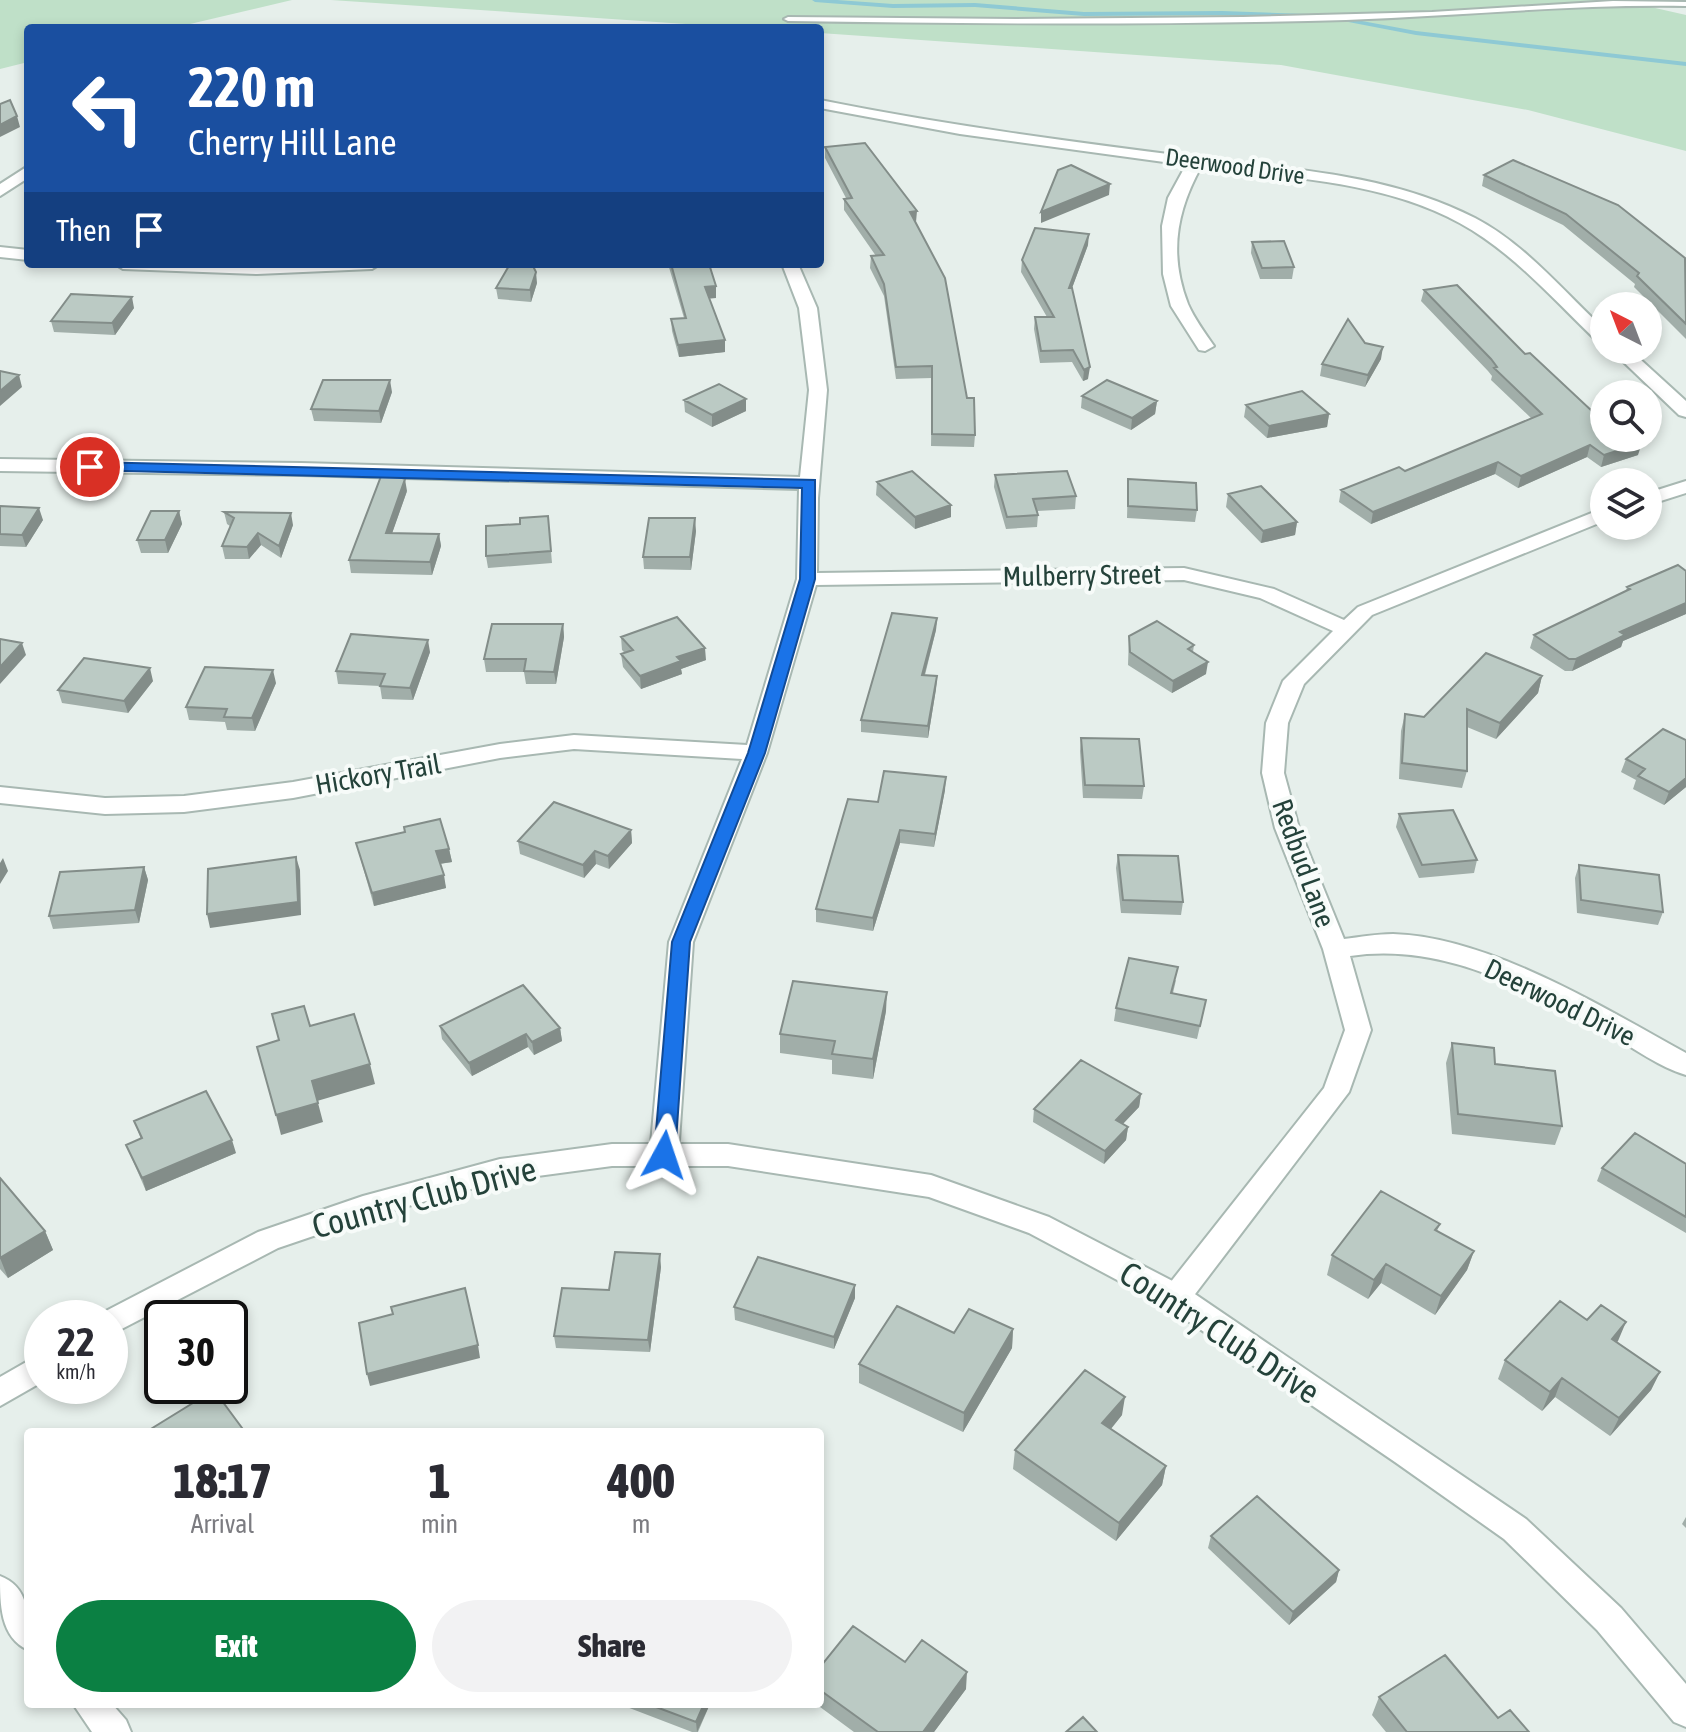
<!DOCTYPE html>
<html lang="en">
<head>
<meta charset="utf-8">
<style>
  body { margin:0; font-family:"Asap Condensed",sans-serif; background:#f2f2f3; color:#2b2b33; height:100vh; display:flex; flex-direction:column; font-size:30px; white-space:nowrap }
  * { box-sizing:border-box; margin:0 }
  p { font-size:26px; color:#7c7c81 }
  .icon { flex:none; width:44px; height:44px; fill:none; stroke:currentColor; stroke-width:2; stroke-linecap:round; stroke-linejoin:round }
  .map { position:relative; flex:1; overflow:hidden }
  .drawer { position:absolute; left:24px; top:1428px; width:800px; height:280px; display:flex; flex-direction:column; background:#fff; border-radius:8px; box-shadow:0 4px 12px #0003 }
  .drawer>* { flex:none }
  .hud { position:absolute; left:24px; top:24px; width:800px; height:244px; border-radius:8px; box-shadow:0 4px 12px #0003; background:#1a4fa0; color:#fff; overflow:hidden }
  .needle { width:52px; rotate:318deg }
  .buttons { position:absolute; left:1590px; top:292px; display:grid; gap:16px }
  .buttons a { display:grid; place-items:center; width:72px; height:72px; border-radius:50%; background:#fff; box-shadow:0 4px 12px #0003; font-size:40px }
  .speed { position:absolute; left:24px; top:1300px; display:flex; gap:16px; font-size:40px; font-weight:700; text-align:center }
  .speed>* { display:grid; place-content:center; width:104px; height:104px; border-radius:50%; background:#fff; box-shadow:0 4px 12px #0003; line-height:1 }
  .speed small { font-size:20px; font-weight:400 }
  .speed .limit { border:4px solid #111; border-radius:12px; background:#fff; color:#111 }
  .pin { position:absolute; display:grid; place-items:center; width:68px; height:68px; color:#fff; margin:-34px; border:4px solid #fff; border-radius:50%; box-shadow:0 2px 8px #0007 }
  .me { position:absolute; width:88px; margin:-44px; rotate:5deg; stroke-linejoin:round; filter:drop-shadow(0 0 6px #0008) }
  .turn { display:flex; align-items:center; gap:28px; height:168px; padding:0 32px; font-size:36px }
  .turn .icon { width:104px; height:104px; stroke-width:2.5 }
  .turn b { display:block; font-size:56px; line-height:68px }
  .then { display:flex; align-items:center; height:76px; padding:0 32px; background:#0003; gap:16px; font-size:30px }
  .eta { display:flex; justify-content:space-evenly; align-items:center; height:136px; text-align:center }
  .eta b { font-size:48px; font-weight:800; line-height:56px }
  .primary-button { display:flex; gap:16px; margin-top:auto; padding:16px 32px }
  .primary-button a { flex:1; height:92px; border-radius:48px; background:#0b8043; color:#fff; font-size:32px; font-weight:800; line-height:92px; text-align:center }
  .primary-button a+a { background:#f2f2f3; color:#2b2b33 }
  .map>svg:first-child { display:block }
  .green { fill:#bfe0c8 }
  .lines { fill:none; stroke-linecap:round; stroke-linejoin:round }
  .stream { fill:#8ec9d4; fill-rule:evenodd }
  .service-casing { stroke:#a8b8b2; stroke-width:4 }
  .minor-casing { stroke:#a8b8b2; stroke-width:4 }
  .tertiary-casing { stroke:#a8b8b2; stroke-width:4 }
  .service { fill:#fff; fill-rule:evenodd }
  .minor { fill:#fff; fill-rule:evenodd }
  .tertiary { fill:#fff; fill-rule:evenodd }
  .wall { fill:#a1aea9 }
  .shaded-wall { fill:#838d89 }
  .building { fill:#bbcac4; stroke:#838d89; stroke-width:2 }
  .route { fill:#1a73e8; stroke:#114b97; stroke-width:2 }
  .labels { text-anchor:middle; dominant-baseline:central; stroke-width:8; stroke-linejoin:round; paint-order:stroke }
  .far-street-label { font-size:24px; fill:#24423a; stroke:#f7fbf9 }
  .street-label { font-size:28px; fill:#24423a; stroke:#f7fbf9 }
  .near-street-label { font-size:34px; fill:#24423a; stroke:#f7fbf9 }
</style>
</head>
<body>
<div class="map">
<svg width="1686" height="1732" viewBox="0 0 1686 1732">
  <rect width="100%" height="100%" fill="#e6efeb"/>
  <path class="green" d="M0 0H292L173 28H28V62L0 69Z
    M331 0H1620L1686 15V151L1528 110 1281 65 820 33V28H745Z"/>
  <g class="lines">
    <path class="stream" d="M812 0H837L893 4 975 3 1084 12 1222 11 1307 14 1310 16 1307 18 1222 15 1084 16 975 7 893 8 815 2Z
      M1335 16 1416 31 1686 62V66L1416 35 1333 19 1332 18Z"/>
    <g class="service-casing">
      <path id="service" d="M1613 1 1686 2V6C1573 4 1460 16 1346 20 1160 25 974 24 788 21L784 19 788 17 1016 19 1243 17 1432 12Z"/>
    </g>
    <g class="minor-casing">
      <path id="minor" d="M820 100C943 125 1067 141 1192 157 1288 169 1387 173 1475 218 1525 244 1563 291 1604 329V343L1598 342C1561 307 1526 267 1484 238 1403 181 1296 179 1201 167 1176 212 1169 255 1188 304 1194 318 1205 333 1214 346L1205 351 1199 350 1171 306 1163 274 1162 226 1168 198 1186 165 960 134 820 108Z
        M28 166V178L0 196V184Z
        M0 247 28 250V260L0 257Z
        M115 264H380L372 269 257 274 123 269Z
        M782 264H798L817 308 827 390 818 498 817 573 1184 568 1274 589 1344 620 1358 607 1604 508V521L1372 615 1304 684 1288 723 1284 773 1299 828 1344 939C1360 937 1377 934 1393 934 1490 937 1602 1007 1686 1053V1075C1659 1067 1634 1048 1610 1035 1530 990 1444 942 1350 956L1371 1030 1349 1092 1186 1306 1176 1309 1166 1306 1161 1297 1166 1288 1324 1088 1345 1030 1323 949 1275 828 1262 773 1266 723 1283 681 1333 631 1260 598 1184 580 816 585 767 753 693 942 678 1155 674 1163 664 1166 654 1163 650 1155 669 942 742 759 574 749 500 758 293 798 184 812 105 814 0 803V787L105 798 184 796 293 782 500 744 574 735 747 745 797 579 799 489 301 475 0 471V459L301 463 800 477 809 390 799 308Z
        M1611 350H1630L1686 401V417L1679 415Z
        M1686 481V493L1648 505V493Z
        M0 1576C32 1588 28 1621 28 1650 0 1637 0 1604 0 1576Z
        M73 1704H112L126 1720 131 1732H92Z"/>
    </g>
    <g class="tertiary-casing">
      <path id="tertiary" d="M612 1144H728L931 1175 1049 1217 1186 1288 1526 1519 1621 1608 1686 1684V1727L1674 1722 1597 1630 1504 1539 1395 1462 1166 1306 1029 1233 929 1197 728 1166H612L500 1181 375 1215 278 1248 110 1335V1318H98L100 1314 258 1232 363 1196 500 1159Z
        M42 1353V1382L0 1406V1377Z"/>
    </g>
    <use href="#service" class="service"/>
    <use href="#minor" class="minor"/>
    <use href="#tertiary" class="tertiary"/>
  </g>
  <path class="wall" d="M825 147 916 222 975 435 974 447 931 446 932 378 896 379 884 296 870 268 871 256H876L844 210V199L846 198 825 158Z
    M1484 175 1686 259V339L1634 287 1635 284 1563 225 1482 186Z
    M1252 242 1294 267 1292 279H1260L1251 253Z
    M1088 245 1072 288 1088 379 1083 381 1072 362 1040 363 1034 329 1035 317H1047L1021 272 1022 260Z
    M668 264H709L716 286V298H709L725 340V352L679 357 672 331 671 319 684 318Z
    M537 283 531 302 498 299 496 288Z
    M1424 290 1525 354 1638 455 1601 467 1587 457 1518 488 1495 474 1371 524 1339 502 1341 490 1405 471 1531 418 1491 380 1492 376 1488 371 1421 301Z
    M134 308 115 335 54 332 51 321Z
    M1365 343 1381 359 1365 387 1320 376 1322 364Z
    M392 392 381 423 314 421 311 409Z
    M1082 396 1157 401 1155 414 1131 430 1081 408Z
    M746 399V411L712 427 685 412 684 400Z
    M1246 405 1329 414 1327 427 1267 438 1244 417Z
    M995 475 1076 496 1075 509 1037 511 1038 515 1037 527 1006 529 994 487Z
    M1128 479 1197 510 1195 522 1127 518Z
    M877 482 951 505V517L915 529 876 495Z
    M407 491 392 533 439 534 441 546 432 575 351 573 349 560Z
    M1228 494 1297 522 1295 535 1261 543 1226 507Z
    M0 506 43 520 26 547 0 546Z
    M179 511 182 524 168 553H141L137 540Z
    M224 512 293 525 281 558 261 545 249 559H225L222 546 230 526 227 524Z
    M548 516 552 563 488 568 486 556 520 524Z
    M696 531 691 570 644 569 643 557Z
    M1686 571V614L1623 641 1621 647 1572 671H1565L1530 648 1534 635 1626 591 1627 587Z
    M937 618 936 630 925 675 937 676 936 689 928 738 861 732V720Z
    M563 624 564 637 556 684H526L524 672H486L484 659Z
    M1129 636 1194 645 1193 652 1206 674 1172 693 1128 665Z
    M621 637 706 660 681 669 682 674 641 689 623 667 621 654 625 653 622 650Z
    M430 652 413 700 382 699 380 686 338 684 336 671Z
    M1542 676 1538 693 1496 739 1467 727V771L1462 788 1399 779 1401 731 1405 714 1424 717Z
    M153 681 128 713 62 703 58 690Z
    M276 683 255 731 227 730 225 722 189 720 186 707Z
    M1081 738 1144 786 1142 799 1083 798 1080 751Z
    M1626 759 1686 787 1664 805 1633 789 1636 780 1621 772Z
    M945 790 934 847 900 843 873 931 816 922V909L878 802Z
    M1399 814 1477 860 1474 873 1419 878 1396 827Z
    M631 830 632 843 609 869 596 864 584 878 520 854 518 841Z
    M356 843 449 849 452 862 440 864 446 888 374 906Z
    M1118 855 1183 902 1181 915 1121 913 1116 868Z
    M1579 865 1663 912 1658 925 1577 913 1575 878Z
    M144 867 148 880 139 923 53 929 49 916Z
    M1176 980 1173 993 1206 1000 1197 1039 1114 1021 1116 1008Z
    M886 1011 873 1079 832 1074V1060L780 1053V1034Z
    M440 1026 560 1028 562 1041 534 1055 528 1047 472 1076 442 1039Z
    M1452 1043 1495 1064 1562 1126 1555 1145 1452 1134 1446 1063Z
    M1141 1094 1139 1107 1123 1124 1128 1127 1126 1140 1104 1164 1033 1122 1034 1109Z
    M134 1121 236 1153 146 1191 126 1145 141 1139Z
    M1686 1164V1233L1597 1181 1602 1168Z
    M0 1178 45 1231 53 1250 8 1278 0 1269Z
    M1440 1224 1437 1231 1474 1251 1467 1270 1435 1315 1381 1283 1368 1299 1327 1275 1332 1255Z
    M661 1267 650 1352 556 1348 554 1336 609 1290Z
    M855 1298 834 1349 735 1320 734 1307Z
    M1013 1329 1012 1348 963 1432 859 1383V1364L954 1333Z
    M1617 1342 1660 1372 1651 1390 1610 1436 1555 1397 1542 1411 1498 1379 1505 1360Z
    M1122 1415 1111 1429 1166 1466 1162 1485 1116 1541 1013 1469 1015 1450Z
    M1686 1517V1528L1682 1524Z
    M1211 1536 1339 1570 1336 1582 1289 1625 1208 1548Z
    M905 1662 966 1689 934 1732H854L816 1704H820V1667Z
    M1379 1697 1498 1718 1529 1732H1386L1372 1715Z
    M619 1704H710L698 1732H692Z"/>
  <path class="shaded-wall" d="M17 116 20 127 0 137V125Z
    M1110 184 1109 195 1041 223V212Z
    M917 211 916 222 910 212Z
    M1089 234 1088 245 1068 299 1069 288Z
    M536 272 537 283 531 302 530 290Z
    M716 286V298L706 299 705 287Z
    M132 297 134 308 115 335 112 323Z
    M725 340V352L679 357 678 345Z
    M1383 347 1381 359 1365 387 1368 375Z
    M1090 367 1088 379 1083 381 1084 370Z
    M19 375 22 387 0 406V391Z
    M390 380 392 392 381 423 379 411Z
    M746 399V411L712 427V415Z
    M1157 401 1155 414 1131 430 1132 418Z
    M1329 414 1327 427 1267 438 1269 426Z
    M1642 443 1638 455 1601 467 1604 455Z
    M1590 445 1587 457 1518 488 1521 476Z
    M1498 462 1495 474 1371 524 1373 512Z
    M405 479 407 491 388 545 386 533Z
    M951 505V517L915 529V517Z
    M39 508 43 520 26 547 22 535Z
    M179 511 182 524 168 553 165 540Z
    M291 513 293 525 281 558 279 546Z
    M695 518 696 531 691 570 690 557Z
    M1297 522 1295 535 1261 543 1263 531Z
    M258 533 261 545 249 559 247 547Z
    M439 534 441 546 432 575 430 562Z
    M1686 603V614L1623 641 1621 647 1572 671 1576 659 1620 632Z
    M937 618 936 630 921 688 922 675Z
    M563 624 564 637 556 684 554 672Z
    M428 640 430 652 413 700 410 688Z
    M22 643 26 655 0 684V667Z
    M705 648 706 660 681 669 682 674 641 689 640 676 677 657Z
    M1208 662 1206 674 1172 693 1173 681Z
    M150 668 153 681 128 713 124 701Z
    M273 670 276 683 255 731 252 718Z
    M937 676 936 689 928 738V726Z
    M1542 676 1538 693 1496 739 1500 723Z
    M946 777 945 790 934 847 935 834Z
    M1686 778V787L1664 805 1669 792Z
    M631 830 632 843 609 869 608 856Z
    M900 830V843L873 931V918Z
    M449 849 452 862 438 864 436 851Z
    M595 851 596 864 584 878 583 865Z
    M296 857 300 870 301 915 210 928 207 914Z
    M3 858 8 871 0 884V863Z
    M144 867 148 880 139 923 135 910Z
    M444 875 446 888 374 906 372 893Z
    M887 992 886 1011 873 1079V1059Z
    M560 1028 562 1041 534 1055 532 1042Z
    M526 1034 528 1047 472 1076 469 1063Z
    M370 1064 375 1084 317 1101 312 1081Z
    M1141 1094 1139 1107 1114 1133 1116 1120Z
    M318 1103 323 1122 281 1135 276 1115Z
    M1128 1127 1126 1140 1104 1164 1105 1151Z
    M232 1140 236 1153 146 1191 142 1178Z
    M45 1231 53 1250 8 1278 0 1258Z
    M1474 1251 1467 1270 1435 1315 1441 1296Z
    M660 1254 661 1267 650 1352 648 1340Z
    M1386 1264 1381 1283 1368 1299 1374 1280Z
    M855 1285V1298L834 1349V1337Z
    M1626 1322 1618 1341 1604 1358 1612 1339Z
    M1013 1329 1012 1348 963 1432 964 1413Z
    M478 1345 480 1358 370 1386 367 1374Z
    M1660 1372 1651 1390 1610 1436 1619 1418Z
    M1562 1378 1555 1397 1542 1411 1550 1392Z
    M1125 1397 1122 1415 1100 1442 1102 1423Z
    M1166 1466 1162 1485 1116 1541 1119 1523Z
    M1339 1570 1336 1582 1289 1625 1293 1612Z
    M967 1672 966 1689 934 1732H923Z
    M704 1704H710L697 1732 696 1722Z"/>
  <path class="building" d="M10 100 17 116 0 125V104Z
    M865 143 917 211 910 212 945 278 967 398H974L975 435 932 434V366L896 367 884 284 871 256 884 255 844 199 852 198 825 147Z
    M1513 160 1618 205 1685 258 1686 324 1637 276 1639 273 1566 214 1484 175Z
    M1071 165 1110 184 1041 212 1058 170Z
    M1035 228 1089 234 1069 288H1072L1090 367 1084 370 1073 350 1041 351 1035 317H1054L1022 260Z
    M1284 241 1294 267 1262 268 1252 242Z
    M510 264H532L536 272 530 290 496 288Z
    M671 264H709L716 286 705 287 725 340 678 345 671 319 686 318Z
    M1457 285 1525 354 1530 353 1594 413 1604 419V438H1634L1642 443 1604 455 1590 445 1521 476 1498 462 1373 512 1341 490 1399 467 1405 471 1542 414 1494 368 1497 367 1491 359 1424 290Z
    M71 294 132 297 112 323 51 321Z
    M1348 319 1365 343 1383 347 1368 375 1322 364Z
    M0 371 19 375 0 391Z
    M323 380H390L379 411 311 409Z
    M1107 380 1157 401 1132 418 1082 396Z
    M719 384 746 399 712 415 684 400Z
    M1302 391 1329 414 1269 426 1246 405Z
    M383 471 405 479 386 533 439 534 430 562 349 560Z
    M912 471 951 505 915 517 877 482Z
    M1067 471 1076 496 1033 499 1038 515 1007 517 995 475Z
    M1128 479 1196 483 1197 510 1128 506Z
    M1261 486 1297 522 1263 531 1228 494Z
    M0 506 39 508 22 535 0 534Z
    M151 511H179L165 540H137Z
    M224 512 291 513 279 546 258 533 247 547 222 546 234 518Z
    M548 516 551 551 486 556V526L520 524V518Z
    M649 518H695L690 557H643Z
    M1678 565 1686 571V603L1620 632 1625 635 1576 659H1569L1534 635 1630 589 1627 587Z
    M892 613 937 618 922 675 937 676 928 726 861 720Z
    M677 617 705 648 677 657 681 661 640 676 621 654 633 650 621 637Z
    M1157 621 1194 645 1188 649 1208 662 1173 681 1130 652 1129 636Z
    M492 624H563L554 672 524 671 526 659H484Z
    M351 634 428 640 410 688 380 686 385 674 336 671Z
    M0 639 22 643 0 667Z
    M1486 653 1542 676 1500 723 1467 709V771L1402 763 1405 714 1424 717Z
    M84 658 150 668 124 701 58 690Z
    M205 667 273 670 252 718 224 717 227 709 186 707Z
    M1663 729 1686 740V778L1669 792 1638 776 1645 769 1626 759Z
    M1081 738 1139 739 1144 786 1085 785Z
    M884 771 946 777 935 834 900 830 873 918 816 909 848 799 878 802Z
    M554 802 631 830 608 856 595 851 583 865 518 841Z
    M1453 810 1477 860 1422 865 1399 814Z
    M440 819 449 849 436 851 444 875 372 893 356 843 405 832 404 827Z
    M1118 855 1178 856 1183 902 1123 900Z
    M296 857 298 902 207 914 208 869Z
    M1579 865 1659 875 1663 912 1581 900Z
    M144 867 135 910 49 916 60 872Z
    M1129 958 1178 967 1171 993 1206 1000 1200 1026 1116 1008Z
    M793 981 887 992 873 1059 832 1054 835 1041 780 1034Z
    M523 985 560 1028 532 1042 526 1034 469 1063 440 1026Z
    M304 1006 310 1026 354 1014 370 1064 312 1081 318 1103 276 1115 257 1047 279 1040 272 1014Z
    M1452 1043 1494 1048 1495 1064 1555 1071 1562 1126 1458 1114Z
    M1081 1060 1141 1094 1116 1120 1128 1127 1105 1151 1034 1109Z
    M206 1091 232 1140 142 1178 126 1145 142 1138 134 1121Z
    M1635 1133 1686 1164V1217L1602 1168Z
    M0 1178 45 1231 0 1258Z
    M1381 1191 1440 1224 1435 1230 1474 1251 1441 1296 1386 1264 1374 1280 1332 1255Z
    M615 1252 660 1254 648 1340 554 1336 562 1288 609 1290Z
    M758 1257 855 1285 834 1337 734 1307Z
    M465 1288 478 1345 367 1374 359 1323 393 1314 391 1307Z
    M1560 1301 1587 1320 1601 1305 1626 1322 1612 1339 1660 1372 1619 1418 1562 1378 1550 1392 1505 1360Z
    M897 1306 954 1333 969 1309 1013 1329 964 1413 859 1364Z
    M1085 1370 1125 1397 1102 1423 1166 1466 1119 1523 1015 1450Z
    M214 1390 245 1432H146Z
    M1257 1496 1339 1570 1293 1612 1211 1536Z
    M853 1626 905 1662 922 1640 967 1672 923 1732H878L820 1690V1667Z
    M1445 1655 1498 1718 1510 1710 1529 1732H1407L1379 1697Z
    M648 1704H704L696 1722Z
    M1083 1717 1097 1732H1066Z"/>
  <path class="route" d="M90 462 815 480V579L765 753 690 942 675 1155 672 1161H657L654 1155 672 942 748 753 800 579 802 488 85 470 83 467Z"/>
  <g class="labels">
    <g class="far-street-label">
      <text transform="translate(1235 166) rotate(8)">Deerwood Drive</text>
    </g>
    <g class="street-label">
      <text transform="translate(1082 575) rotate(-1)">Mulberry Street</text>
      <text transform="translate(378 774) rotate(-10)">Hickory Trail</text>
      <text transform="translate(1304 863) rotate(70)">Redbud Lane</text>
      <text transform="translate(1560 1002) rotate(26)">Deerwood Drive</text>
    </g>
    <g class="near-street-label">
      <text transform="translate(424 1197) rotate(-15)">Country Club Drive</text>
      <text transform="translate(1220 1332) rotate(33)">Country Club Drive</text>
    </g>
  </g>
</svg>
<div class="buttons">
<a><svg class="needle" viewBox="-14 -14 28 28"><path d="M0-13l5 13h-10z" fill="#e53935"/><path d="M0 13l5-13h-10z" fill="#7c7c81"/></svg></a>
<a><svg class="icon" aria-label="search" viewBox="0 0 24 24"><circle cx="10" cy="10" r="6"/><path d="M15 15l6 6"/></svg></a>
<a><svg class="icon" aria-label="layers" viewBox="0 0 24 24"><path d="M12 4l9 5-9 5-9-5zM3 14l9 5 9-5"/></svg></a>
</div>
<div class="speed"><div>22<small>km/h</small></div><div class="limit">30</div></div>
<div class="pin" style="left:90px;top:467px;background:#d93025"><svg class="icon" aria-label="arrive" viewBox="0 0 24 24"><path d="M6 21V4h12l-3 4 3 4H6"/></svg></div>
<svg class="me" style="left:664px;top:1155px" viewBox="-20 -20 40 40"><path d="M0-17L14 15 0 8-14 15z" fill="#1a73e8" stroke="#fff" stroke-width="4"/></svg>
<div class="hud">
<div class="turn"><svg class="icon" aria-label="left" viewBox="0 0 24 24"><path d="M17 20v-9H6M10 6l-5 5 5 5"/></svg><div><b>220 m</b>Cherry Hill Lane</div></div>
<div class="then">Then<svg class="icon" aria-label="arrive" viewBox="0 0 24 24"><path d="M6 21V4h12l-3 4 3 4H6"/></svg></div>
</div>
<section class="drawer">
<div class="eta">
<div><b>18:17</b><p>Arrival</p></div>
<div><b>1</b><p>min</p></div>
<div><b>400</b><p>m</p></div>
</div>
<div class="primary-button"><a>Exit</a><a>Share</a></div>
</section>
</div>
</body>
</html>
